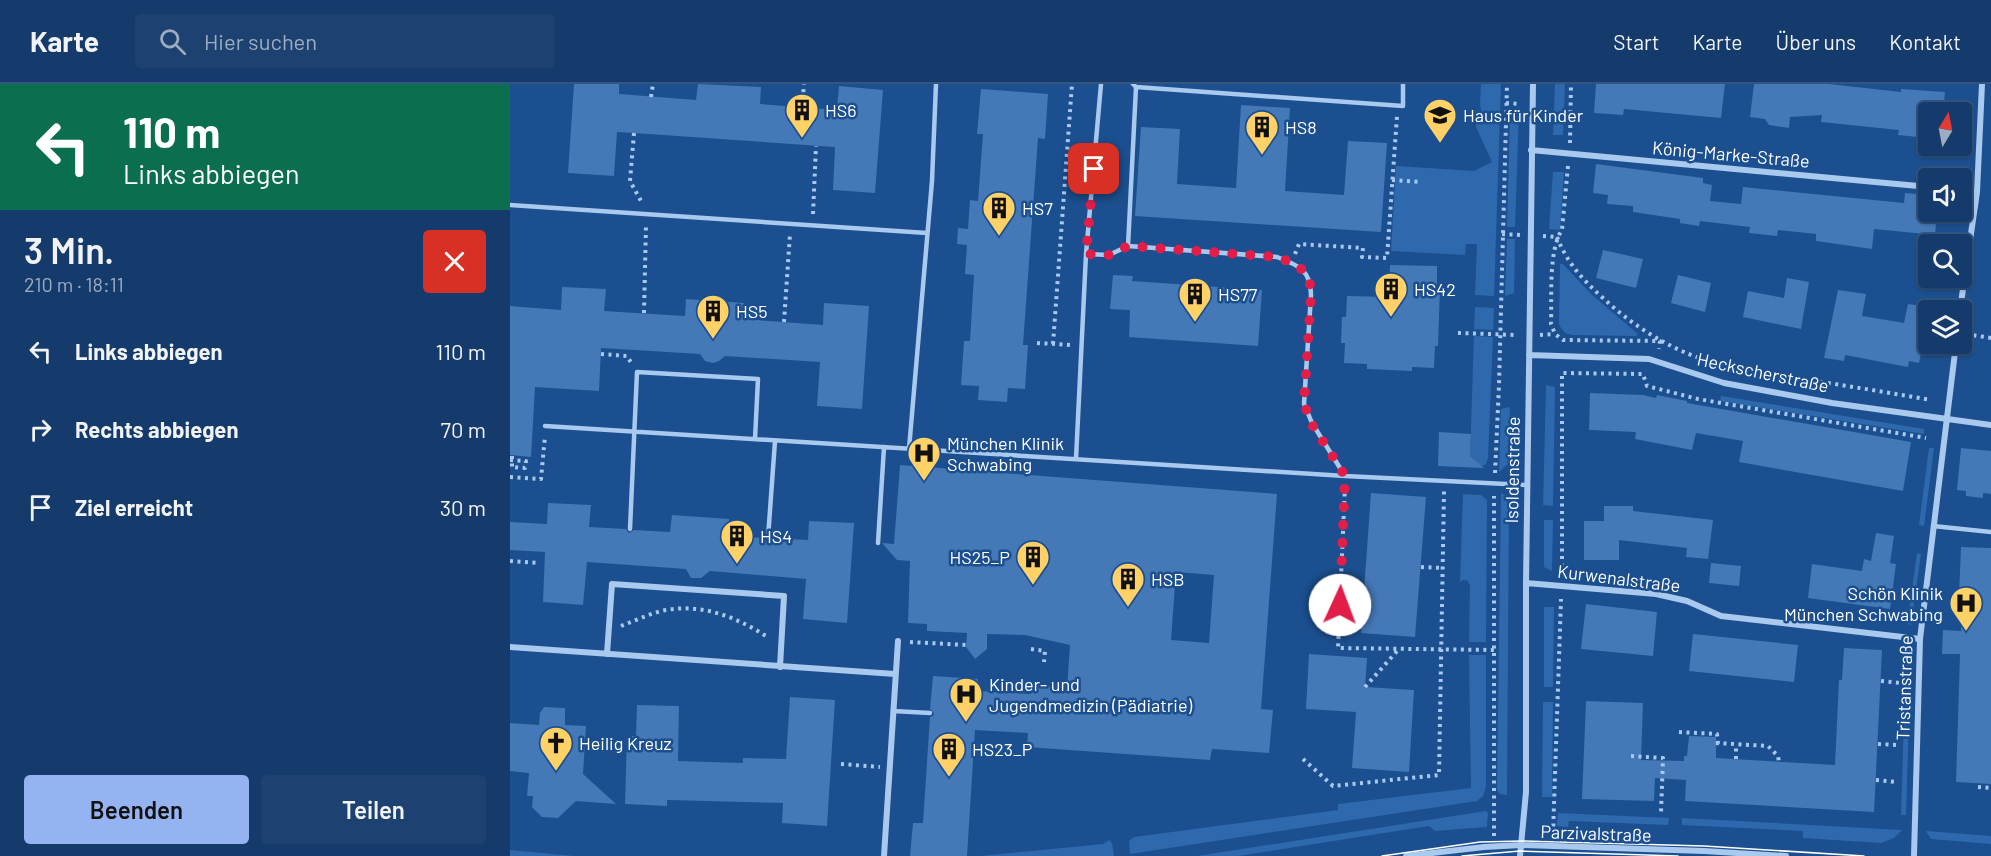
<!DOCTYPE html>
<html lang="de">
<head>
<meta charset="utf-8">
<style>
  body { margin:0; font-family:Barlow,sans-serif; background:#1d4271; color:#f1f3f6; height:100vh; display:flex; flex-direction:column; font-size:22px; white-space:nowrap }
  * { box-sizing:border-box; margin:0 }
  p { font-size:20px; color:#9dadc1 }
  .icon { flex:none; width:33px; height:33px; fill:none; stroke:currentColor; stroke-width:2; stroke-linecap:round; stroke-linejoin:round }
  .map { position:relative; flex:1; overflow:hidden }
  .side { display:flex; flex-direction:column; background:#143b6b; width:510px }
  .side>* { flex:none }
  .top-card { background:#0b6e4f; color:#fff; overflow:hidden }
  .needle { width:39px; rotate:10deg }
  .tools { position:absolute; left:1408px; top:18px; display:grid; gap:12px }
  .tools a { display:grid; place-items:center; width:54px; height:54px; border-radius:6px; background:#143b6b; box-shadow:0 2px 4px #0004,0 0 0 2px #33557e; font-size:30px }
  .pin { position:absolute; display:grid; place-items:center; width:51px; height:51px; color:#fff; margin:-26px; border-radius:12px; box-shadow:0 3px 9px #0006 }
  .me { position:absolute; width:66px; margin:-33px; rotate:2deg; stroke-linejoin:round; filter:drop-shadow(0 0 4px #0008) }
  .turn { display:flex; align-items:center; gap:21px; height:126px; padding:0 24px; font-size:27px }
  .turn .icon { width:78px; height:78px; stroke-width:2.5 }
  .turn b { display:block; font-size:42px; line-height:51px }
  .round { display:grid; place-items:center; flex:none; width:63px; height:63px; border-radius:6px; background:#1d4271 }
  .headline { display:flex; align-items:center; justify-content:space-between; height:102px; padding:0 24px }
  h1 { font-size:36px; font-weight:600; line-height:45px }
  .cta { display:flex; gap:12px; margin-top:auto; padding:12px 24px }
  .cta a { flex:1; height:69px; border-radius:6px; background:#95b2f1; color:#111; font-size:24px; font-weight:600; line-height:69px; text-align:center }
  .cta a+a { background:#1d4271; color:#f1f3f6 }
  ul { padding:0; list-style:none }
  li { display:flex; align-items:center; gap:18px; height:78px; padding:0 24px }
  li div { flex:1 }
  li b { display:block; font-size:22px }
  li em { font-style:normal }
  header { display:flex; align-items:center; gap:36px; box-sizing:border-box; height:84px; padding:0 30px; background:#143b6b; border-bottom:2px solid #33557e }
  header strong { font-size:28px }
  nav { display:flex; gap:33px; margin-inline-start:auto; font-size:21px }
  .search { width:420px; height:54px; background:#1d4271; display:flex; align-items:center; gap:15px; box-sizing:border-box; padding:0 21px; border-radius:6px; color:#9dadc1; font-size:22px }
  main { display:flex; flex:1; min-height:0 }
  .map>svg:first-child { display:block }
  .green { fill:#2e69ad }
  .building { fill:#4478b7; fill-rule:evenodd }
  .lines { fill:none; stroke-linecap:round; stroke-linejoin:round }
  .path { stroke:#a9c9ee; stroke-width:4; stroke-dasharray:3 4.5; stroke-linecap:butt }
  .service { stroke:#a9c9ee; stroke-width:4.5 }
  .minor { stroke:#a9c9ee; stroke-width:6 }
  .tram { stroke:#fff; stroke-width:1.5 }
  .path-bridge { stroke:#a9c9ee; stroke-width:4; stroke-dasharray:3 4.5; stroke-linecap:butt }
  .route { stroke:#e11d48; stroke-width:10; stroke-dasharray:0 18 }
  .labels { text-anchor:middle; dominant-baseline:central; stroke-width:5; stroke-linejoin:round; paint-order:stroke }
  .poi-label { font-size:18px; fill:#fff; stroke:#1b4f8f; text-anchor:start }
  .street-label { font-size:18px; fill:#fff; stroke:#1b4f8f }
</style>
</head>
<body>
<header>
<strong>Karte</strong>
<div class="search"><svg class="icon" aria-label="search" viewBox="0 0 24 24"><circle cx="10" cy="10" r="6"/><path d="M15 15l6 6"/></svg>Hier suchen</div>
<nav><a>Start</a><a>Karte</a><a>Über uns</a><a>Kontakt</a></nav>
</header>
<main>
<section class="side">
<div class="top-card">
<div class="turn"><svg class="icon" aria-label="left" viewBox="0 0 24 24"><path d="M17 20v-9H6M10 6l-5 5 5 5"/></svg><div><b>110 m</b>Links abbiegen</div></div>
</div>
<div class="headline"><div><h1>3 Min.</h1><p>210 m · 18:11</p></div><a class="round" style="background:#d93025;color:#fff"><svg class="icon" aria-label="close" viewBox="0 0 24 24"><path d="M6 6l12 12M18 6L6 18"/></svg></a></div>
<ul>
<li><svg class="icon" aria-label="left" viewBox="0 0 24 24"><path d="M17 20v-9H6M10 6l-5 5 5 5"/></svg><div><b>Links abbiegen</b></div><em>110 m</em></li>
<li><svg class="icon" aria-label="right" viewBox="0 0 24 24"><path d="M7 20v-9h11M14 6l5 5-5 5"/></svg><div><b>Rechts abbiegen</b></div><em>70 m</em></li>
<li><svg class="icon" aria-label="arrive" viewBox="0 0 24 24"><path d="M6 21V4h12l-3 4 3 4H6"/></svg><div><b>Ziel erreicht</b></div><em>30 m</em></li>
</ul>
<div class="cta"><a>Beenden</a><a>Teilen</a></div>
</section>
<div class="map">
<svg width="1481" height="772" viewBox="0 0 1481 772">
  <rect width="100%" height="100%" fill="#1b4f8f"/>
  <path class="green" d="M971 0H991L984 212 965 211 967 160H956L955 171 881 167 886 82 964 87 982 78 966 43V33L972 29 970 21Z
    M1045 0H1055L1053 51H1043Z
    M1000 27 1009 28 1005 143H997Z
    M1043 88H1054L1050 146 1039 145Z
    M997 155H1005L1004 209 995 212Z
    M1050 180H1053L1081 210 1128 250 1126 252 1063 251C1055 250 1052 247 1049 240Z
    M965 223 984 224 983 246 964 245Z
    M964 252 983 253 978 374 976 380 972 382 963 380 964 375 960 372Z
    M1036 301 1045 303 1043 422 1033 421Z
    M1211 312 1414 345V350L1210 317Z
    M1000 323 998 380 989 388 991 325Z
    M1419 364H1424L1414 442 1409 441Z
    M991 409 999 413 997 711 990 710 987 706Z
    M953 410 971 411 977 416 976 558H959L960 502 958 497 954 496 950 498Z
    M1034 436H1043L1042 487 1034 483Z
    M1407 469 1411 470 1401 541 1397 540Z
    M1034 523H1044L1043 603H1034Z
    M1396 570H1401L1396 731H1391Z
    M959 571H976V703L973 712 967 717 620 770 619 757 624 753 828 726V720L961 704Z
    M1033 618H1043L1042 713H1032Z
    M976 727 978 729 977 743 925 747 919 742 728 772H687Z
    M1048 729 1159 734 1158 741 1059 737 1058 743 1047 742Z
    M1172 734 1392 746 1384 754 1371 759 1293 754V747L1172 741Z
    M1416 747 1481 752V760L1421 755Z
    M599 756 602 759 604 772H470L593 760Z
    M0 766 64 772H69H0Z"/>
  <path class="building" d="M64 0H109V10L186 16 188 0 251 3 250 20 327 26 329 2 373 6 365 109 323 106 325 63 124 49 107 48 104 92 58 89Z
    M1086 0H1215L1211 34 1114 25 1113 31 1084 29Z
    M1244 0H1319L1391 8V5L1435 8 1433 28H1419V43L1409 42 1408 53 1388 51 1389 46 1311 38 1312 31 1280 33 1279 44 1259 41 1255 35 1240 33Z
    M471 5 538 10 535 55 528 54 513 261H518L515 305 498 304 497 318 468 316 469 302 451 301 454 257H460L464 191 455 190 457 161 447 160 448 144 458 145 460 116 468 117 473 50H467Z
    M731 21 780 24 775 107 834 111 838 57 877 59 871 148 625 132 631 43 670 45 667 100 726 104Z
    M1086 80 1193 94V99L1202 101 1200 117 1231 120 1233 103 1394 119 1395 109 1419 111V128H1427L1425 151 1364 145 1362 165 1306 157V150L1268 146 1267 152 1239 149 1240 143 1190 137 1189 142 1170 139V135L1123 128V122L1097 120 1098 111 1083 109Z
    M1093 166 1133 175 1126 204 1086 194Z
    M880 181 927 182V204H930L928 262H925L924 284 902 283V287L857 285V280L834 279 835 259H831L832 233H836L837 212 879 213Z
    M603 191 623 192 622 197 752 206 748 262 619 253 620 226 600 225Z
    M1168 191 1201 199 1195 228 1161 219Z
    M1277 194 1299 198 1291 245 1233 233 1238 207 1274 214Z
    M52 203 96 205 94 227 175 232 176 215 234 219 233 235 313 241 314 219 359 222 352 325 307 322 310 278 215 272 209 277 203 279 195 277 190 270 91 264 89 307 25 303 21 373 0 371V222L51 226Z
    M1328 206 1356 210 1352 232 1394 239 1398 220 1420 223 1409 279 1399 277 1398 283 1335 271 1334 277 1314 274Z
    M1080 309 1133 311 1146 314 1147 311 1177 317V319L1401 358 1393 407 1229 378 1233 357 1186 349 1182 366 1125 355 1126 348 1079 346Z
    M929 348 961 350 960 372 974 384 928 382Z
    M1451 364 1481 367V410L1473 409V414L1456 412V407L1447 406Z
    M390 381 767 410 751 625 763 626 759 669 702 665 700 676 517 663 518 649 465 646 457 772H400L403 739H413L420 633 423 632 424 629 420 625 423 592 468 595 467 607 521 610V600L557 604 560 561 515 551 477 550V565L465 575 456 563 457 549 417 547V540L398 539 400 477 387 476 372 459 384 460ZM666 488 704 491 699 559 661 556Z
    M861 409 916 413 905 553 851 549Z
    M38 419 81 421 79 443 116 445 119 449 124 446 160 448 162 431 219 435V452L254 454 255 457 258 458 262 454 298 456 299 437 344 439 337 539 293 535 296 495 200 487 191 494H181L176 485 77 478 73 521 33 518 35 468 0 466V438L37 440Z
    M1094 422H1123V427L1203 436 1198 475 1176 473 1177 464 1109 456V476H1074V437H1094Z
    M1366 449 1384 452 1380 479 1386 480 1380 525 1298 514 1302 480 1352 487 1354 475 1361 477Z
    M1451 463 1481 464V700L1446 698 1450 570H1432L1433 546 1451 547 1452 512H1449Z
    M1201 479 1231 482 1229 502 1199 499Z
    M1076 520 1147 528 1143 572 1071 565Z
    M1183 550 1288 561 1284 598 1179 587Z
    M1334 564 1372 566 1364 728 1175 717 1176 696 1145 694 1144 717 1072 715 1076 617 1133 619 1131 676 1174 677V672H1177L1179 652 1206 653V674L1325 681 1329 596H1332Z
    M799 570 857 574 855 603 904 606 899 688 842 684 846 628 796 625Z
    M280 613 325 616 317 742 272 739 273 719 157 716V722L115 720 117 652H126L127 621 169 622 168 677 233 679V674L276 675Z
    M34 623 55 624V641L76 642 73 690 106 720 66 717 48 734 32 733 22 723 23 712H17L19 689 0 687V639L29 641 30 629Z"/>
  <g class="lines">
    <path class="path" d="M141 13 143 0
      M996 19 1010 20
      M292 23 294 0
      M124 49 120 97 131 117
      M1060 59 1061 0
      M1058 82 1052 146C1038 166 1042 215 1041 240L1045 250 1053 256 1150 257 1149 265
      M882 96 911 98
      M303 130 306 62
      M992 150 1010 151
      M1033 152 1047 153
      M1047 153C1057 179 1073 196 1094 215 1122 241 1158 264 1195 276 1228 287 1264 290 1298 296 1339 302 1380 309 1421 316
      M785 170 789 160 853 164 852 173 877 174 887 32
      M134 229 136 141
      M274 238 280 150
      M948 249 1007 251
      M1456 250 1481 254
      M1030 251 1045 250
      M527 259 562 261
      M543 260 562 0
      M91 270 117 272 122 280
      M0 376 16 377 15 384 3 383
      M985 389 989 301 997 0
      M0 393 31 395 35 352
      M835 402 828 564 984 566
      M0 477 29 479
      M911 483 933 484
      M1052 490V289L1133 290 1137 302 1188 315 1416 354
      M111 542C124 537 137 531 151 527 190 518 227 533 259 554
      M400 558 456 561
      M521 565 535 567 534 578
      M1371 597 1390 599
      M855 603 888 566
      M1169 648 1207 650 1208 660
      M1206 659 1258 662 1268 672 1269 678
      M1368 660 1388 661
      M1121 672 1153 674 1151 729
      M793 675 823 702 929 691 934 407
      M1226 675V660
      M331 680 370 683
      M1366 696 1386 698
      M1468 703 1481 704
      M1043 750 1051 515
      M984 752V412"/>
    <path class="service" d="M626 3 893 22V0
      M0 121 417 149
      M618 162 767 173C788 181 801 186 801 211L794 320 802 339 835 392
      M576 170 591 0
      M35 342 835 392 1017 401
      M399 365 422 97 426 0
      M566 375 576 170 599 171 618 162 626 3 623 0
      M1423 442 1481 448
      M120 445 127 288 248 295 245 355
      M258 454 265 357
      M368 459 374 363
      M383 627 420 629"/>
    <path class="minor" d="M1021 66 1419 103
      M1452 106 1467 108
      M1450 226 1467 108 1472 0
      M1019 271 1139 275 1214 299 1322 319 1481 341
      M1016 499 1146 510 1177 517 1211 532 1410 555
      M0 563 385 590
      M97 570 102 500 274 512 270 583
      M374 772 388 557
      M896 772 974 763 1011 761 1194 767 1276 772
      M1010 772 1016 708V499L1023 0
      M1404 772 1410 555 1446 260"/>
    <path class="tram" d="M872 772 970 758 1012 757 1194 762 1354 772
      M952 772 1010 767 1168 772"/>
    <path class="path-bridge" d="M2 372V383H3"/>
  </g>
  <g class="lines">
    <path class="route" d="M584 85 576 170 599 171 618 162 767 173C788 181 801 186 801 211L794 320 801 339 835 392 830 521"/>
  </g>
  <defs>
    <g id="building-pin" transform="scale(1.725)"><path d="M0 17L-7.5 6A9.5 9.5 0 1 1 7.5 6Z" fill="#ffd166" stroke="#1b4f8f"/><path d="M-4-6H4V6H1V3H-1V6H-4ZM-2.5-4.3h1.7v1.8h-1.7ZM.8-4.3h1.7v1.8H.8ZM-2.5-1h1.7V.8h-1.7ZM.8-1h1.7V.8H.8Z" fill="#111"/></g>
    <g id="school-pin" transform="scale(1.725)"><path d="M0 17L-7.5 6A9.5 9.5 0 1 1 7.5 6Z" fill="#ffd166" stroke="#1b4f8f"/><path d="M0-5L7-2L0 1L-7-2ZM-4 1L0 2.5L4 1V4Q0 6-4 4Z" fill="#111"/></g>
    <g id="hospital-pin" transform="scale(1.725)"><path d="M0 17L-7.5 6A9.5 9.5 0 1 1 7.5 6Z" fill="#ffd166" stroke="#1b4f8f"/><path d="M-5-5h3v3.5h4V-5h3V5h-3V1.5h-4V5h-3Z" fill="#111"/></g>
    <g id="church-pin" transform="scale(1.725)"><path d="M0 17L-7.5 6A9.5 9.5 0 1 1 7.5 6Z" fill="#ffd166" stroke="#1b4f8f"/><path d="M-1.2-6h2.4v3.5h3.3v2.4h-3.3V6h-2.4V-.1h-3.3v-2.4h3.3Z" fill="#111"/></g>
  </defs>
  <g fill-rule="evenodd">
    <use href="#building-pin" x="292" y="26"/>
    <use href="#school-pin" x="930" y="31"/>
    <use href="#building-pin" x="752" y="43"/>
    <use href="#building-pin" x="489" y="124"/>
    <use href="#building-pin" x="881" y="205"/>
    <use href="#building-pin" x="685" y="210"/>
    <use href="#building-pin" x="203" y="227"/>
    <use href="#hospital-pin" x="414" y="369"/>
    <use href="#building-pin" x="227" y="452"/>
    <use href="#building-pin" x="523" y="473"/>
    <use href="#building-pin" x="618" y="495"/>
    <use href="#hospital-pin" x="1456" y="519"/>
    <use href="#hospital-pin" x="456" y="610"/>
    <use href="#church-pin" x="46" y="659"/>
    <use href="#building-pin" x="439" y="665"/>
  </g>
  <g class="labels">
    <g class="poi-label">
      <text x="315" y="26">HS6</text>
      <text x="953" y="31">Haus für Kinder</text>
      <text x="775" y="43">HS8</text>
      <text x="512" y="124">HS7</text>
      <text x="904" y="205">HS42</text>
      <text x="708" y="210">HS77</text>
      <text x="226" y="227">HS5</text>
      <text x="437" y="359">München Klinik<tspan x="437" dy="21">Schwabing</tspan></text>
      <text x="250" y="452">HS4</text>
      <text x="500" y="473" text-anchor="end">HS25_P</text>
      <text x="641" y="495">HSB</text>
      <text x="1433" y="509" text-anchor="end">Schön Klinik<tspan x="1433" dy="21">München Schwabing</tspan></text>
      <text x="479" y="600">Kinder- und<tspan x="479" dy="21">Jugendmedizin (Pädiatrie)</tspan></text>
      <text x="69" y="659">Heilig Kreuz</text>
      <text x="462" y="665">HS23_P</text>
    </g>
    <g class="street-label">
      <text transform="translate(1221 70) rotate(5)">König-Marke-Straße</text>
      <text transform="translate(1253 288) rotate(12)">Heckscherstraße</text>
      <text transform="translate(1002 386) rotate(-89)">Isoldenstraße</text>
      <text transform="translate(1109 494) rotate(7)">Kurwenalstraße</text>
      <text transform="translate(1394 604) rotate(-88)">Tristanstraße</text>
      <text transform="translate(1086 749) rotate(2)">Parzivalstraße</text>
    </g>
  </g>
</svg>
<div class="tools">
<a><svg class="needle" viewBox="-14 -14 28 28"><path d="M0-13l5 13h-10z" fill="#e53935"/><path d="M0 13l5-13h-10z" fill="#9dadc1"/></svg></a>
<a><svg class="icon" aria-label="sound" viewBox="0 0 24 24"><path d="M4 9h4l5-4v14l-5-4H4zM17 9q2 3 0 6"/></svg></a>
<a><svg class="icon" aria-label="search" viewBox="0 0 24 24"><circle cx="10" cy="10" r="6"/><path d="M15 15l6 6"/></svg></a>
<a><svg class="icon" aria-label="layers" viewBox="0 0 24 24"><path d="M12 4l9 5-9 5-9-5zM3 14l9 5 9-5"/></svg></a>
</div>
<div class="pin" style="left:584px;top:85px;background:#d93025"><svg class="icon" aria-label="arrive" viewBox="0 0 24 24"><path d="M6 21V4h12l-3 4 3 4H6"/></svg></div>
<svg class="me" style="left:830px;top:521px" viewBox="-20 -20 40 40"><circle r="19" fill="#fff"/><path d="M0-13L10 11 0 6-10 11z" fill="#e11d48"/></svg>
</div>
</main>
</body>
</html>
